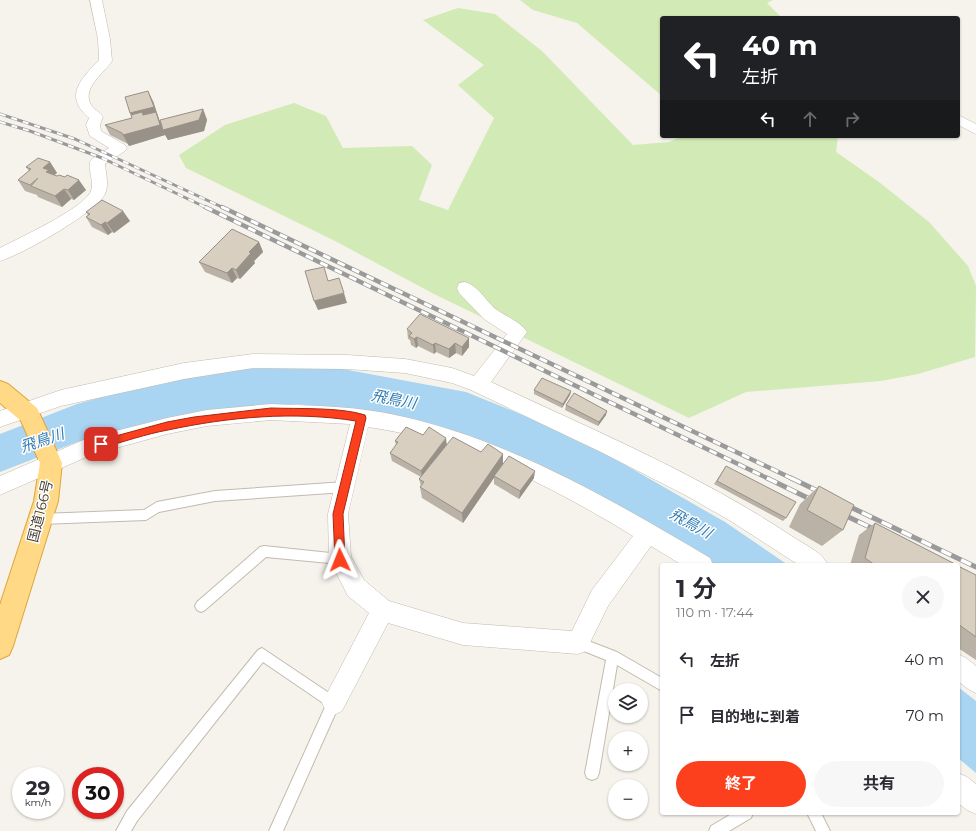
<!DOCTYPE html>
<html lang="ja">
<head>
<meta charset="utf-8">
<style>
  body { margin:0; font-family:Montserrat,"Noto Sans JP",sans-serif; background:#f7f7f7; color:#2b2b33; height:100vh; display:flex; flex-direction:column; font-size:15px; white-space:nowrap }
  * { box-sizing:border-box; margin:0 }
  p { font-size:13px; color:#7c7c81 }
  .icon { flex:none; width:22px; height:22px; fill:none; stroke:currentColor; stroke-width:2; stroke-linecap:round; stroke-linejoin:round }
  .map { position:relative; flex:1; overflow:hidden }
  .panel { position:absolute; left:660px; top:563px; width:300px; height:252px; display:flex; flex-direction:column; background:#fff; border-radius:4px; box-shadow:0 1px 3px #0004 }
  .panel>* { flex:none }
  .banner { position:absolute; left:660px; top:16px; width:300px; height:122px; border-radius:4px; box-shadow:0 1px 3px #0004; background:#202124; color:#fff; overflow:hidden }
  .controls { position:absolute; left:608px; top:683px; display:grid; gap:8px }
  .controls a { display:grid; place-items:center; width:40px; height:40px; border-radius:50%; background:#fff; box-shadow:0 1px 3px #0004; font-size:20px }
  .speed { position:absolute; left:12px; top:767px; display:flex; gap:8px; font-size:20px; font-weight:700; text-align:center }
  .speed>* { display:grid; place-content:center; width:52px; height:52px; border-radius:50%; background:#fff; box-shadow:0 1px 3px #0004; line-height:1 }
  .speed small { font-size:10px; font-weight:400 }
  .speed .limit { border:6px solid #d22; background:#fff; color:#111 }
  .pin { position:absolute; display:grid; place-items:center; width:34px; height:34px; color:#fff; margin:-17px; border-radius:8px; box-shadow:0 2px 6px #0006 }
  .me { position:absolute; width:44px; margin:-22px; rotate:358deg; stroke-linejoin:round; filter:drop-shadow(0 0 3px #0008) }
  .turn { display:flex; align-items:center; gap:14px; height:84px; padding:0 16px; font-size:18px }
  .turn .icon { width:52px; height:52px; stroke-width:2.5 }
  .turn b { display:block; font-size:28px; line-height:34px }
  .lanes { display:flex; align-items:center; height:38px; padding:0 16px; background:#0003; justify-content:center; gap:20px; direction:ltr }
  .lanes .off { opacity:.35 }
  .round { display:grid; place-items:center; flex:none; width:42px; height:42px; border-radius:21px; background:#f7f7f7 }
  .headline { display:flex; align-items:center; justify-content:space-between; height:68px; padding:0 16px }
  h1 { font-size:24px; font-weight:700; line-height:30px }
  .primary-button { display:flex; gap:8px; margin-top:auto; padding:8px 16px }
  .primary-button a { flex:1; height:46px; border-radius:24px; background:#fc3f1d; color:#fff; font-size:16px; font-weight:700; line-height:46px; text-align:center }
  .primary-button a+a { background:#f7f7f7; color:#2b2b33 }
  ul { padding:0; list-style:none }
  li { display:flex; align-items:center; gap:12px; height:56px; padding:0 16px }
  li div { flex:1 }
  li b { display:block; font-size:15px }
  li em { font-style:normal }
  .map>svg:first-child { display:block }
  .green { fill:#d2eab5 }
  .water { fill:#a9d4f2 }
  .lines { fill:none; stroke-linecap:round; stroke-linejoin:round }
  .service-casing { stroke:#c2bbae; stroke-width:2 }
  .minor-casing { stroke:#c2bbae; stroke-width:1 }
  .trunk-casing { stroke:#e0a43c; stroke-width:2 }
  .service { fill:#fff; fill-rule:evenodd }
  .minor { fill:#fff; fill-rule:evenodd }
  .trunk { fill:#ffd985; fill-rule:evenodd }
  .rail-far2-casing { stroke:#9a9a9a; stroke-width:3 }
  .rail-far1-casing { stroke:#9a9a9a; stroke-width:4.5 }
  .rail-casing { stroke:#9a9a9a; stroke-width:5 }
  .rail-far2 { stroke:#fff; stroke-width:2; stroke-dasharray:6; stroke-linecap:butt }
  .rail-far1 { stroke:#fff; stroke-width:3; stroke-dasharray:8; stroke-linecap:butt }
  .rail { stroke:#fff; stroke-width:3.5; stroke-dasharray:11; stroke-linecap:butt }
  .wall { fill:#bab2a6 }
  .shaded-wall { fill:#979187 }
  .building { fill:#d8cfc1; stroke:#979187 }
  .route { fill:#fc3f1d; stroke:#a42913 }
  .labels { text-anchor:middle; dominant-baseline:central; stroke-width:3; stroke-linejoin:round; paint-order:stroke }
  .street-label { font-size:14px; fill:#4b4439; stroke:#fff }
  .water-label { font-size:15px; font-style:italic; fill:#2e7ab2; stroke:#fff }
</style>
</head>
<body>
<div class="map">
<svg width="976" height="831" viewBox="0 0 976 831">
  <rect width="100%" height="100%" fill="#f6f3ec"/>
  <path class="green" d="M520 0H773L767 3 782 18H662V96L577 23 533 10Z
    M458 8 495 14 542 51 633 145 669 142 683 136H838L836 152 879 182 929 222 968 266 976 286 975 357 918 374 881 381 746 392 689 418 434 294 337 242 186 168 179 155 225 125 294 103 326 116 343 148 412 146 432 165 419 200 448 210 494 118 458 85 484 65 423 20Z"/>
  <path class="water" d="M332 367 466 392 573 435 725 522 788 565H715L639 519 531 461 472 438 362 411 296 404 234 408 171 419 77 442 0 472V434L77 404 148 384 233 369Z
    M958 687 976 701V773L958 758Z"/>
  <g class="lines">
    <g class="service-casing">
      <path id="service" d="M345 482 349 484 350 487 349 490 345 492 215 501 159 512 146 520 41 524 37 523 36 519 37 515 41 514 144 510 157 502 215 491Z
        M264 546 340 554 344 555 346 559 344 563 340 564 266 557 205 610 201 612 197 610 195 606 197 602 260 547Z
        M578 637 617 652 662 678V691L617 665 599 773 597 778 592 780 587 778 585 773 606 660 574 647 572 643 574 639Z
        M262 648 338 699 340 703 283 831H269L326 705 263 662 137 821 131 831H116L127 811 258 650Z
        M733 813H753L751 818 729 831H709L711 826Z
        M807 813H821L830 831H816Z"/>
    </g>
    <g class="minor-casing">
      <path id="minor" d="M90 0H102L110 39 112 61C105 72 83 87 90 103 93 109 100 112 103 117L100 125 101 131 125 145 127 148 125 151 105 164C106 173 109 185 105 194 96 213 21 255 0 261V248C21 237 78 211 90 193 96 184 86 166 91 160 95 155 104 151 109 148L90 136 86 125 89 118C63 96 81 79 99 60L98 39Z
        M958 115 976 124V134L958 125Z
        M465 282C479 286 486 302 497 310 507 317 521 322 527 332L491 382C593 430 699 474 793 537 805 545 822 552 828 565H799L729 520 687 496 601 452 471 390 452 383 405 373 347 369 253 368 184 379 61 406 0 427V411L61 390 184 363 253 354 347 355 405 359 452 368 474 376 507 334 484 319 459 293 457 288 459 283Z
        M271 404C314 406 358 406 400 416 512 441 612 500 710 558L713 565H682L651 546 608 606 586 651 578 654 463 645 388 623 342 711 334 715 326 711 322 703 369 613 348 596 329 559 328 514 350 424 271 420 207 426 167 434 91 455 0 495V476L88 438 167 418 207 410ZM368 427C401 432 437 440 468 452 525 474 581 504 633 536L592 590 572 631 463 623 389 601 364 580 351 557 348 514Z
        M958 654 966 658 976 666V693L968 689 958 681Z
        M958 773 967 777 976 784V814L967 810 958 803Z"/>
    </g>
    <g class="trunk-casing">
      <path id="trunk" d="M0 381 8 384 37 408 62 463 58 501 13 646 9 655 0 659V605L34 501 40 463 21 421 0 403Z"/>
    </g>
    <use href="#service" class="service"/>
    <use href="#minor" class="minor"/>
    <use href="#trunk" class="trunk"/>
    <g class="rail-far2-casing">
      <path id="rail-far2" d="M0 114 75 139 224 208
        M0 122 30 131 102 158 207 208"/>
    </g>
    <g class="rail-far1-casing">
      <path id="rail-far1" d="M205 207 769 479
        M222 207 793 479"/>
    </g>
    <g class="rail-casing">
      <path id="rail" d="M767 478 816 502
        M791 478 824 494
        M842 503 976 567
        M838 512 880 532"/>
    </g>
    <use href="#rail-far2" class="rail-far2"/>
    <use href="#rail-far1" class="rail-far1"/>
    <use href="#rail" class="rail"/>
  </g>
  <path class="wall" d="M153 101 160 122 203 109 207 120 204 131 168 140 164 133 165 135 129 146 128 144 110 135 105 125 132 118 130 113Z
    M50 162 57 173 54 175 86 190 74 200 71 199 62 207 38 197 37 195 25 191 18 180 29 171 26 167Z
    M86 212 130 221 114 233 112 232 108 235 92 227 86 217 88 215Z
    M259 242 263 252 254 261 255 263 240 279 237 278 232 283 205 272 199 262Z
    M407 329 469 338V347L462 356 456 353 449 358 436 352 434 354 418 346 416 348 411 345 410 340 408 339Z
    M534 390 571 391 570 395 562 408 534 394Z
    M566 405 606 415 598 426 565 410Z
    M423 435 447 445 481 452 503 454V464L534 478 519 499 494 484V477L463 523 422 498 420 487 421 486 419 479 421 477 392 461 390 453 396 445 395 441Z
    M726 466 786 518 783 521 714 484Z
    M819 486 843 530 822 546 789 527 800 504Z
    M875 523 957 565H850L859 535Z
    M958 566 976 575V660L958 648Z"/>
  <path class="shaded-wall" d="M148 91 153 101 160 122 203 109 207 120 204 131 168 140 164 133 165 135 129 146 123 135 135 124 130 113Z
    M50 162 57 173 53 176V182L43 168Z
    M79 180 86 190 74 200 68 190Z
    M64 189 71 199 62 207 55 196Z
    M123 211 130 221 114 233 107 223Z
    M105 222 112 232 108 235 101 225Z
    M259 242 263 252 254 261 255 263 240 279 236 270 249 252Z
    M232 268 237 278 232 283 227 273Z
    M344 293 347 303 318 310 314 301Z
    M417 337 418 346 416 348 414 339Z
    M469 338V347L462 356V347Z
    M435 343 436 352 434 354 433 345Z
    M455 343 456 353 449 358V349Z
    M571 391 570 395 562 408 563 404Z
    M607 411 606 415 598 426 599 422Z
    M446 438 447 446 422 478 421 471Z
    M503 454V465L463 523 462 513Z
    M535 471 534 478 519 499 520 491Z"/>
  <path class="building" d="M148 91 154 107 130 113 125 97Z
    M203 109 199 120 163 130 160 120Z
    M142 112 143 115 156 112 160 125 123 135 122 133 105 125 132 118 131 115Z
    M38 158 50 162 43 168 49 170 46 172 57 176 59 175 65 177 67 175 79 180 68 190 64 189 55 196 31 186 38 178 30 185 18 180 31 169 26 167Z
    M102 200 123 211 107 223 105 222 101 225 86 217 90 214 86 212Z
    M232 229 259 242 249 252 251 253 236 270 232 268 227 273 199 262Z
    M324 267 328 281 339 278 344 293 314 301 305 271Z
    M420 314 469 338 462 347 455 343 449 349 435 343 433 345 417 337 414 339 409 336 412 333 407 329Z
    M542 378 571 391 563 404 534 390Z
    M574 393 607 411 599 422 566 405Z
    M406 427 423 435 429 427 446 438 421 471 390 453 398 442 395 441Z
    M453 437 481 452 488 444 503 454 462 513 420 487 424 482 419 479Z
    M509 456 535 471 520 491 494 476Z
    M726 466 796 502 786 518 717 481Z
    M819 486 854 505 843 530 807 510Z
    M875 523 957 565H875L865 558Z
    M958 566 976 575V637L958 624Z"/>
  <path class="route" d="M271 408C297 409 341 407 365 415L366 418 343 514 345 560 344 563 340 564 336 563 335 560 333 514 356 421C294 411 229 417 168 430 146 434 123 442 101 448L97 447 96 444 97 441 101 440 167 422 194 417Z"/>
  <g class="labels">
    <g class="street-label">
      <text transform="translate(40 511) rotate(-76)">国道166号</text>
    </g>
    <g class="water-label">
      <text transform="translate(394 399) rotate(11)">飛鳥川</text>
      <text transform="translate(42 440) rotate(-19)">飛鳥川</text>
      <text transform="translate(691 523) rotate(29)">飛鳥川</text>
    </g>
  </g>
</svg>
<div class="controls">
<a><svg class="icon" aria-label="layers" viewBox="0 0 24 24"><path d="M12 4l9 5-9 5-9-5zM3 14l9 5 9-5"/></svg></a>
<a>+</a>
<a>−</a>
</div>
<div class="speed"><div>29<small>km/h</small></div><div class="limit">30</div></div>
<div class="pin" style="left:101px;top:444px;background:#d93025"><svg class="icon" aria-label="arrive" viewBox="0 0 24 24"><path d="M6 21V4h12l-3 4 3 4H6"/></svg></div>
<svg class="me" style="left:340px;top:560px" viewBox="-20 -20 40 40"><path d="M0-17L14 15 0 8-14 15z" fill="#fc3f1d" stroke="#fff" stroke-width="4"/></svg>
<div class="banner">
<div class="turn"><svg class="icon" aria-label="left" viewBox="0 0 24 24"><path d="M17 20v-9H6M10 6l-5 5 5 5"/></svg><div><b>40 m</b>左折</div></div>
<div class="lanes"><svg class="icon" aria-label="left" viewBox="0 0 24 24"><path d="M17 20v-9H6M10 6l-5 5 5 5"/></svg><svg class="icon off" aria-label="ahead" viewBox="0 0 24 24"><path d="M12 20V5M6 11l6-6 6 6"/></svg><svg class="icon off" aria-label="right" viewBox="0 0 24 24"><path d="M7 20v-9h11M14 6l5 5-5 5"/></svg></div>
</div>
<section class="panel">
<div class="headline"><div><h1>1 分</h1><p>110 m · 17:44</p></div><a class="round"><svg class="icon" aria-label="close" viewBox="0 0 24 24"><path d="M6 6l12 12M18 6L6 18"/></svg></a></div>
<ul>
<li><svg class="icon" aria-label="left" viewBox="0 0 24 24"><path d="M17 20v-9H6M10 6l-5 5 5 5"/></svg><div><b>左折</b></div><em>40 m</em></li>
<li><svg class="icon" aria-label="arrive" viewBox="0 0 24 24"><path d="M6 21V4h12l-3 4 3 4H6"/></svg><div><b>目的地に到着</b></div><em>70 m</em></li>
</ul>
<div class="primary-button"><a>終了</a><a>共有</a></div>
</section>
</div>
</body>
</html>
